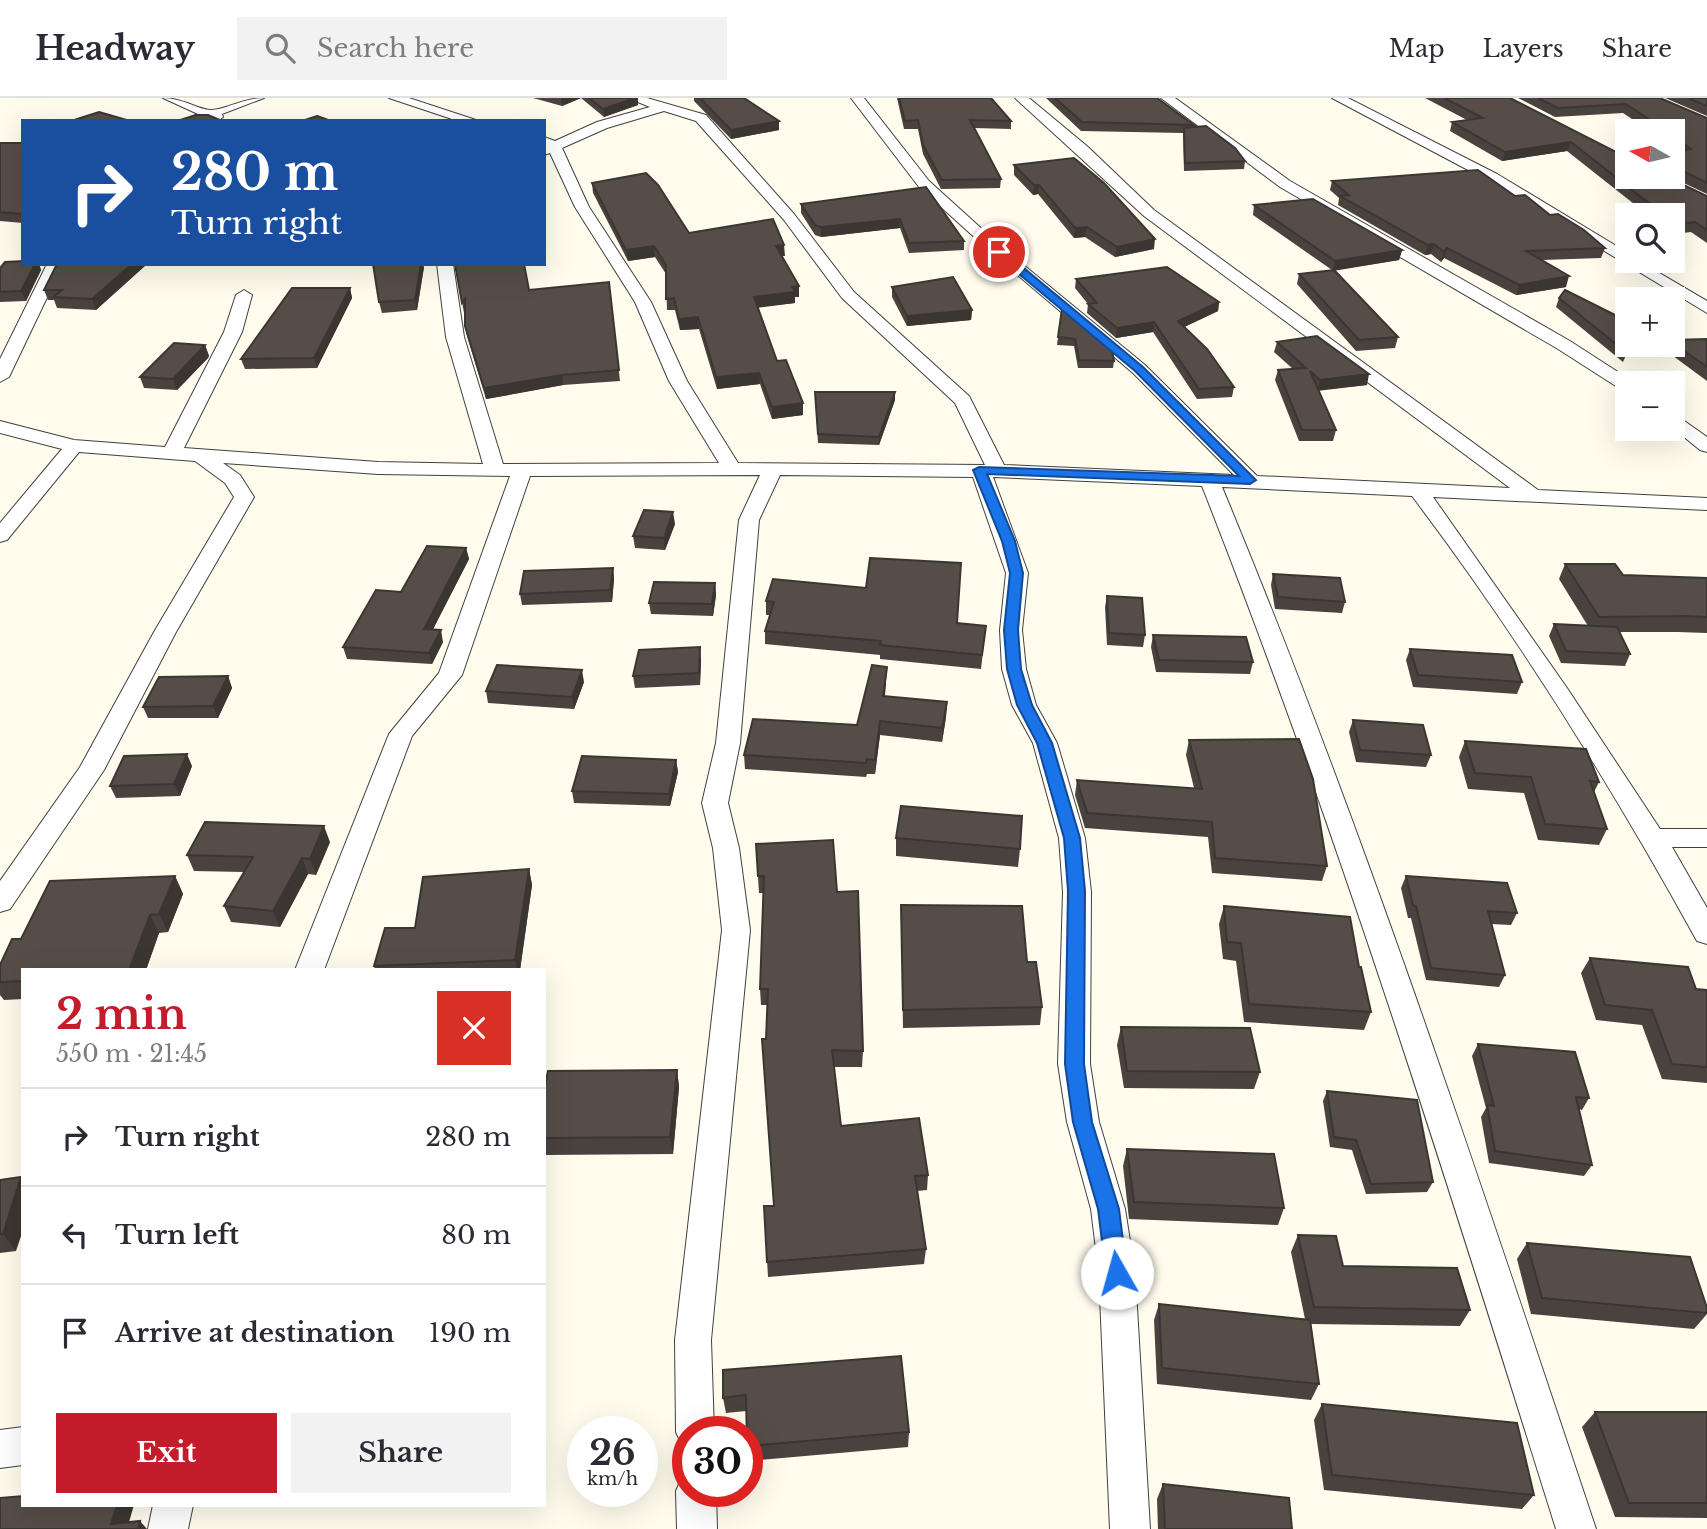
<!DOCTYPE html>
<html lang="en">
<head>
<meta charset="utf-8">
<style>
  body { margin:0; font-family:"Libre Baskerville",serif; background:#f2f2f3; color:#2b2b33; height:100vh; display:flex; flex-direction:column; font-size:26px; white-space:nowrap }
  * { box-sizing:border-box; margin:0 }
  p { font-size:23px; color:#7c7c81 }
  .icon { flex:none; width:38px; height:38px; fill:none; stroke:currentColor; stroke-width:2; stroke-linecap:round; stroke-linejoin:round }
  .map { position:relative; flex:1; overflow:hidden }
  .sheet { position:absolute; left:21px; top:870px; width:525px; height:539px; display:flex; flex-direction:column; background:#fff; border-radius:0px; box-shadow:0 7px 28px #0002 }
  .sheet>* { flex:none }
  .guide { position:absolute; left:21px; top:21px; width:525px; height:147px; border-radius:0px; box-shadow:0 7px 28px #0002; background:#1a4fa0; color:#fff; overflow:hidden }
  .needle { width:46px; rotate:278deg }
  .buttons { position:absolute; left:1615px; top:21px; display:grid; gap:14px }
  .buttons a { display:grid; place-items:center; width:70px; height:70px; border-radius:0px; background:#fff; box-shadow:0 7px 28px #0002; font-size:35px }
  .speed { position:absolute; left:567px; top:1318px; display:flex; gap:14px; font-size:35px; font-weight:700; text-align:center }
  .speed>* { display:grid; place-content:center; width:91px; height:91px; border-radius:50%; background:#fff; box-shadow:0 7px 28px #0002; line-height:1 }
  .speed small { font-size:18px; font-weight:400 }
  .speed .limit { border:10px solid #d22; background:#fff; color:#111 }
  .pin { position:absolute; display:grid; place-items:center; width:60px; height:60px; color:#fff; margin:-30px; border:4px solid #fff; border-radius:50%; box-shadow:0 2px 7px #0007 }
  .me { position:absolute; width:77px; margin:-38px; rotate:353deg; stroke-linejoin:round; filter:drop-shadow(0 0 5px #0008) }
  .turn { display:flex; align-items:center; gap:24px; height:147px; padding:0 35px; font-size:32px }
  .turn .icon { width:91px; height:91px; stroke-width:2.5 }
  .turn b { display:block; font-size:49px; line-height:60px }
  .round { display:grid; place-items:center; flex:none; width:74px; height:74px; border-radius:0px; background:#f2f2f3 }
  .overview { display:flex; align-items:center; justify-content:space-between; height:119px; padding:0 35px }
  h1 { font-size:42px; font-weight:700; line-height:52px; color:#c51c2c }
  .cta { display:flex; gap:14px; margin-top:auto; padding:14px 35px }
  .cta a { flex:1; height:80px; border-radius:0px; background:#c51c2c; color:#fff; font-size:28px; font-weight:700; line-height:80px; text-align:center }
  .cta a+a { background:#f2f2f3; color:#2b2b33 }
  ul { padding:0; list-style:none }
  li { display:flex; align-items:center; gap:21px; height:98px; padding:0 35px; border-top:2px solid #e1e1e2 }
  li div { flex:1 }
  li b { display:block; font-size:26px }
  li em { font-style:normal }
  header { display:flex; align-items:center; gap:42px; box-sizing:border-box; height:98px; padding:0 35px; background:#fff; border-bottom:2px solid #e1e1e2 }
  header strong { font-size:33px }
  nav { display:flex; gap:38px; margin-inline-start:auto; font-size:24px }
  .search { width:490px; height:63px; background:#f2f2f3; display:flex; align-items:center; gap:18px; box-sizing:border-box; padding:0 24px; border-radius:0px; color:#7c7c81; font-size:26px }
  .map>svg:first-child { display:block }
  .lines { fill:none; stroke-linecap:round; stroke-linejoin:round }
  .street-casing { stroke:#404040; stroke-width:2 }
  .street { fill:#fff; fill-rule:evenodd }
  .wall { fill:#4a423e }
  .shaded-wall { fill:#3c3632 }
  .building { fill:#564d48; stroke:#3c3632; stroke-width:2 }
  .route { fill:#1a73e8; stroke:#114b97; stroke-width:2 }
</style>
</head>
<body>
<header>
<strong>Headway</strong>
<div class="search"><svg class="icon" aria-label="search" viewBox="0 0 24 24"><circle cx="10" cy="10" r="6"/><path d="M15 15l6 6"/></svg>Search here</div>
<nav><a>Map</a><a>Layers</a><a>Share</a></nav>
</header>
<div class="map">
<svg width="1707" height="1431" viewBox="0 0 1707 1431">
  <rect width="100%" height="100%" fill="#fffbed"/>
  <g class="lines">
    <g class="street-casing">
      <path id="street" d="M163 0C183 0 199 12 211 12 225 12 243 0 264 0L222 16 223 19 218 23H183L198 16Z
        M389 0H409L479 23H458Z
        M628 0H647L706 17 794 116 854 194 969 298 1004 367 1234 377 1133 275 994 157 919 89 851 0H864L929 83 1004 151 1145 267 1257 378 1510 390 1144 118 1015 0H1029L1088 49 1154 112 1538 392 1707 400V412L1433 399 1567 590 1660 731H1707V749H1672L1707 810V846L1697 843C1614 692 1516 535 1412 398L1222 389C1364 730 1479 1081 1596 1431H1556C1446 1080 1337 730 1202 388L993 379 1028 475 1022 532 1026 571 1036 607 1057 645 1085 740 1091 794 1090 966 1099 1024 1125 1111 1135 1175 1150 1431H1110L1099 1175 1091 1111 1067 1024 1058 966 1063 794 1059 740 1033 645 1012 607 1002 571 1000 532 1006 475 973 379 780 377 759 422 740 645 728 705 739 750 750 832 711 1242 714 1334H688V1350L682 1347 676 1334 675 1242 722 832 713 750 702 705 716 645 739 422 760 377 530 378 462 577 412 638 324 872H295L389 636 439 575 510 378 378 376 223 365 240 377 254 399 176 534 104 672 10 811 0 814V783L80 669 154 534 234 399 225 385 195 363 79 354 7 442 0 444V425L62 351 0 335V323L74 342 165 349 224 234 236 197 244 192 252 197 242 234 184 350 378 364 483 366 446 239 437 166H453L464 239 503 366 719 365 669 283 635 204 575 109 550 55 544 57V39L555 43 597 24 650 9ZM664 13 696 23 784 122 842 200 955 305 985 367 738 365 687 283 651 204 589 109 562 50 607 30Z
        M1161 0H1175L1290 83 1570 243 1635 285H1628V293L1622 292 1558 251 1280 89Z
        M1332 0H1348L1497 76 1628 155V163H1639L1707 203V215L1487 82Z
        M47 166H63L9 279 0 284V261Z
        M1673 315 1707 339V354L1700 352 1673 330Z
        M23 1329V1367L0 1370V1332Z
        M688 1377V1393H716L717 1431H677L676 1393 682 1379Z
        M153 1407H193L188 1431H148Z"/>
    </g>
    <use href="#street" class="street"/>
  </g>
  <path class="wall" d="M533 0H638V7L604 19 581 0 562 8Z
    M694 0H744L779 32 731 41 694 3Z
    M897 0H991L1011 23V31L974 30 1001 81 1000 90 941 91 923 56 918 31H904Z
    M1046 0H1157L1194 27V29L1245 63 1244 71 1184 73 1183 35 1081 33Z
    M1425 0H1510L1628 60 1707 98V145L1691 134 1683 135 1673 128V117H1648L1567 53 1502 63 1450 33 1452 24 1467 22Z
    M1518 0H1660L1707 20V96L1671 79H1673V54L1678 53 1673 49V33H1650L1623 15 1555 19Z
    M1665 0H1707V18Z
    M0 45H23V125L0 123Z
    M1014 67 1154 151 1115 159 1085 139 1074 140 1038 96 1033 97 1014 77Z
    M1332 83 1515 98 1550 117 1605 150 1601 160 1542 162 1566 189 1516 197 1444 160 1441 164 1431 156 1425 157 1338 107 1339 100 1330 92Z
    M592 85 689 135 785 158H782L799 199H795V205L758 209 777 263 803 317 772 321 760 286 717 291 699 231 680 232 675 212H667L666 176 655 159 628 163 593 95Z
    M926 89 964 143V152L909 155 900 130 821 139 815 137 801 115V106Z
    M1254 107 1402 152 1399 162 1335 172 1398 239 1395 250 1356 253 1297 186 1299 176 1332 172 1253 117Z
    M23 166H39L41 172 26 203 0 204V170Z
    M57 166H147L96 212 57 210 54 202H48L44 192Z
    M455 166 529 192 609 184 620 283 563 287 486 301 467 238 465 228V214L464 215Z
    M424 169 417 212 382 215 379 204Z
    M1076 181 1219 204 1218 213 1184 229 1234 289 1232 299 1197 301 1153 234 1116 240 1087 215 1088 206 1075 190Z
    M892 189 972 212 971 222 907 228 892 199Z
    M350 190 352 200 317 270 245 271 241 261Z
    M1559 200 1627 255 1623 264 1556 209Z
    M1062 211 1114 263 1113 270H1078L1074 248 1057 247Z
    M1707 241V283L1665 252 1667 247H1673V242Z
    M1277 244 1367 287 1318 292 1336 332 1333 343H1299L1275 282 1278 272 1293 271 1274 254Z
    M205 247 209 258 208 260 177 292 144 290 140 279Z
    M815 294H895V302L879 347 818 345Z
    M675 426 665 452 635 450 633 438Z
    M466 450 469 461 433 531 443 544 432 566 347 561 343 549 401 494Z
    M1565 466 1623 477 1707 480V535L1678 534H1619L1630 556 1625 568 1561 565 1549 538 1554 526 1588 528 1559 481Z
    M613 470 614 481 612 504 522 507 520 496Z
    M1273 476 1345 504 1342 515 1275 511 1271 487Z
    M715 485 716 497 713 518 651 516 649 505Z
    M1107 498 1145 537 1143 549 1107 547 1105 509Z
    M766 503 986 528 981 571 880 561V557L765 546V533L770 517H766Z
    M1153 537 1253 564 1250 576 1156 574 1151 549Z
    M1410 551 1522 584 1517 596 1413 589 1406 562Z
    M701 561 700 587 635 590 633 578Z
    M228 578 232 590 218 620H148L143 609Z
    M584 584 574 611 488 605 486 593Z
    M886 584 885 598 947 604 946 619 942 644 880 637 875 676H867L866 679 745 671 744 657 857 627Z
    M1353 622 1431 657 1426 669 1356 664 1349 634Z
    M1189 642 1327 768 1322 783 1212 775 1208 739 1085 730 1075 697 1077 682 1194 690 1186 657Z
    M1465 643 1599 684 1594 694 1607 731 1599 747 1538 742 1524 695 1468 691 1459 659Z
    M676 662 678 674 670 708 574 705 572 693Z
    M192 668 180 698 116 700 110 688Z
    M896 740 1020 751 1018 769 896 758Z
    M330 744 316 777 308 776 280 829 231 824 224 808 244 774 194 773 187 757Z
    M756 746 837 794 863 953 862 969H834L841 1028 928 1077 927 1092 917 1093 926 1151 924 1166 768 1179 764 1108H774L766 941 767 907H761L760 891 763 795H759Z
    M529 771 532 787 520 872H375L374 868 415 830Z
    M175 778 183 796 168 834 159 835 146 872H23V901L4 902 0 897V884L12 883 0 884V867L12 841H21L50 783Z
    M1406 778 1517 815 1511 827 1491 826 1505 877 1499 889 1426 882 1411 820H1408L1401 790Z
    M901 807 1027 864 1042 909 1040 927 903 930Z
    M1224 808 1359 869 1371 914 1364 932 1244 924 1236 863 1223 861 1219 826Z
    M1590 860 1696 891 1707 892V985L1662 981 1642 927 1596 922 1581 875Z
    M1121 929 1260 974 1254 991 1124 990 1117 947Z
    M1478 946 1589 1000 1582 1012 1579 1011 1592 1067 1584 1078 1489 1065 1481 1019 1486 1010 1472 958Z
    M677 972 679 989 673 1056 544 1057V992Z
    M1327 993 1433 1084 1427 1094 1366 1096 1352 1052 1330 1049 1323 1003Z
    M1127 1051 1284 1110 1278 1127 1129 1121 1123 1068Z
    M0 1082 16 1153 0 1155Z
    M1298 1137 1343 1168 1470 1212 1460 1228 1311 1226 1319 1286 1311 1302 1157 1286 1154 1222 1159 1206 1305 1221 1291 1154Z
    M1527 1145 1707 1210V1216L1694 1231 1531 1216 1517 1161Z
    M723 1272 909 1334 908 1349 749 1363 746 1313 726 1315 723 1300Z
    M1322 1306 1534 1397 1522 1411 1324 1392 1314 1322Z
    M1595 1314H1707V1420L1615 1419 1582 1329Z
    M1163 1386 1292 1431H1158L1157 1401Z"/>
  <path class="shaded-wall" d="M561 0H581L562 8Z
    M635 0H638V7L604 19 603 11Z
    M779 23V32L731 41V32Z
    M1571 44 1567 53 1502 63 1505 54Z
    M1034 87H1039L1038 96 1033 97Z
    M900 121V130L821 139V129Z
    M1087 129 1085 139 1074 140 1075 130Z
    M1155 141 1154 151 1115 159 1117 149Z
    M1434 146 1431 156 1425 157 1428 147Z
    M784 147 785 158H776V148Z
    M654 148 655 159 628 163 626 152Z
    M1447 150 1444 160 1441 164 1444 154Z
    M1402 152 1399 162 1333 173 1335 163Z
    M35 166H39L41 172 26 203 21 193Z
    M132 166H147L96 212 92 201Z
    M421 166H423L424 169 417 212 415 202Z
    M1569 178 1566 189 1516 197 1519 187Z
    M799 188V199H795V205L755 210 754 199Z
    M350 190 352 200 317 270 314 260Z
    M1219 204 1218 213 1176 233 1178 223Z
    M972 212 971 222 907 228V218Z
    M698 219 699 231 680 232 679 221Z
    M1154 224 1153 234 1116 240 1117 230Z
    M205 247 209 258 208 260 177 292 173 281Z
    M759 275 760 286 717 291 716 279Z
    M1369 276 1367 287 1317 293 1320 282Z
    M562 277 563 287 486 301 484 290Z
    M895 294V302L879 347V339Z
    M803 305V317L772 321V309Z
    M673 414 675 426 665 452 664 440Z
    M466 450 469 461 427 543 424 531Z
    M613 470 614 481 612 504 610 492Z
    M715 485 716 497 713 518 712 506Z
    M441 532 443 544 432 566 429 555Z
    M700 549 701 561 700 587 699 575Z
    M887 569 886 584 883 612V598Z
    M582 572 584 584 574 611 572 599Z
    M228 578 232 590 218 620 213 608Z
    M947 604 946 619 942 644V630Z
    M880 623V637L875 676V662Z
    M187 656 192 668 180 698 174 686Z
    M676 662 678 674 670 708 669 696Z
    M324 728 330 744 316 777 310 761Z
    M302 760 308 776 280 829 273 813Z
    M529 771 532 787 520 872H517L515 862Z
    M175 778 183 796 168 834 159 816Z
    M150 817 159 835 146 872H129Z
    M677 972 679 989 673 1056 670 1039Z
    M21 1079 23 1082V1132L16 1153 3 1136Z
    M117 1407H134L127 1431 111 1426Z
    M140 1423 147 1431H138Z"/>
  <path class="building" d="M589 0H635L603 11Z
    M700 0H744L779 23 731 32Z
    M899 0H991L1011 23 970 22 1001 81 942 82 923 47 918 22 905 23Z
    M1055 0H1157L1194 27 1082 24Z
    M1444 0H1510L1628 60V79H1667L1707 98V132L1695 124 1687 125 1675 117H1664L1571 44 1505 54 1452 24 1483 20Z
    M1538 0H1660L1707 20V85L1673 68V54L1691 51 1673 38V33H1666L1626 6 1558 10Z
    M1688 0H1707V8Z
    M99 14 130 23H71Z
    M196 17H208L222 23H177Z
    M317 18 331 23H302Z
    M1206 28 1235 50 1245 63 1185 65 1184 30Z
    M0 45H23V116L0 114Z
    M1074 60 1104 85 1155 141 1117 149 1087 129 1075 130 1039 87H1034L1014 67Z
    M1478 72 1515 98 1525 97 1550 117 1558 116 1584 132 1605 150 1526 153 1569 178 1519 187 1447 150 1444 154 1434 146 1428 147 1340 98 1349 97 1332 83Z
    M646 75 658 87 689 135 773 121 784 147 776 148 799 188 792 189 795 194 754 199 777 263 786 262 803 305 772 309 759 275 716 279 698 219 679 221 674 200 666 201V167L654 148 626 152 592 85Z
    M926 89 964 143 909 145 900 121 821 129 815 127 801 106Z
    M1313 101 1402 152 1335 163 1254 107Z
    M23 163V166H35L21 193 0 194V170L5 164Z
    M57 166H132L92 201 53 199 62 192H44Z
    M373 166H421L415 202 379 204Z
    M455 166H524L529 192 609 184 619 272 562 277 484 290 465 228V201L462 205Z
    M1167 169 1219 204 1178 223 1207 251 1234 289 1199 291 1154 224 1117 230 1088 206 1097 205 1076 181Z
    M1334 172 1398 239 1359 242 1299 176Z
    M953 179 972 212 907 218 892 189Z
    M292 190H350L314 260 241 261Z
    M1565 192 1623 221 1627 255 1559 200Z
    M1062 211 1112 252 1114 263 1079 262 1075 241 1058 239Z
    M1317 238 1369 276 1320 282 1310 273 1336 332H1302L1278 272 1306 270 1277 244Z
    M1707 241V269L1673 245V242Z
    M174 245 205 247 173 281 140 279Z
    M815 294H895L879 339 818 336Z
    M644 412 673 414 664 440 633 438Z
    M427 448 466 450 424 531 441 532 429 555 343 549 376 492 401 494Z
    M870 460 961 465 957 525 986 528 982 557 880 547 881 543 765 533 774 504 766 503 773 481 866 490Z
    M1565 466H1615L1623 477 1707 480V519L1686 518 1599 519Z
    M613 470 610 492 520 496 524 473Z
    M1273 476 1340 480 1345 504 1278 499Z
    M654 484 715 485 712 506 649 505Z
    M1107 498 1142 500 1145 537 1109 535Z
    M1554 526 1617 529 1630 556 1566 553Z
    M1153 537 1246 539 1253 564 1159 562Z
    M700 549 699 575 633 578 639 552Z
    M1410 551 1512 557 1522 584 1418 577Z
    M497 567 582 572 572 599 486 593Z
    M872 567 887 569 883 598 947 604 942 630 880 623 875 662 867 661 866 665 744 657 753 621 857 627Z
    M228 578 213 608 143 609 159 579Z
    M1353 622 1423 627 1431 657 1360 652Z
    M1299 641 1313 681 1327 768 1215 760 1212 724 1087 715 1077 682 1202 691 1189 642Z
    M1465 643 1586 651 1599 684 1590 683 1607 731 1545 726 1531 679 1475 675Z
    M187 656 174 686 110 688 124 658Z
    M582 658 676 662 669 696 572 693Z
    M901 708 1022 718 1020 751 896 740Z
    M205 724 324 728 310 761 302 760 273 813 224 808 253 759 187 757Z
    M833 742 837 794 858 793 863 953 832 952 841 1028 919 1020 928 1077 915 1078 926 1151 767 1164 764 1108H774L762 941H766L768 891H760L764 778H758L756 746Z
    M529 771 515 862 374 868 385 830H415L423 779Z
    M175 778 159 816 150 817 129 872H23V883L0 884V867L12 841H21L50 783Z
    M1406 778 1507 785 1517 815 1488 813 1505 877 1431 870 1416 808 1413 807Z
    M901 807 1022 808 1027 864H1036L1042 909 903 912Z
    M1224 808 1350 819 1359 869H1361L1371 914 1249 906 1241 845 1227 844Z
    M1590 860 1688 869 1696 891 1707 892V969L1672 966 1652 912 1605 907Z
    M1121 929 1250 930 1260 974 1127 973Z
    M1478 946 1575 954 1589 1000 1576 999 1592 1067 1495 1053 1487 1007 1494 1008Z
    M677 972 670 1039 544 1040V992L548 973Z
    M1327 993 1417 1002 1433 1084 1371 1086 1356 1042 1334 1039Z
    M1127 1051 1274 1056 1284 1110 1134 1104Z
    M21 1079 3 1136H0V1082Z
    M1298 1137 1336 1138 1343 1168 1457 1170 1470 1212 1314 1209Z
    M1527 1145 1690 1159 1707 1210V1215L1542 1200Z
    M1159 1206 1310 1222 1319 1286 1162 1270Z
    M901 1258 909 1334 747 1348 746 1297 723 1300V1272Z
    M1322 1306 1517 1325 1534 1397 1332 1377Z
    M1595 1314H1707V1405H1629Z
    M1163 1386 1289 1400 1292 1431H1165Z
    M23 1398V1407H117L111 1426 140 1423 138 1431H0V1400Z"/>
  <path class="route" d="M995 152H1002L1143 269 1256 382 1250 386 987 376 1015 443 1023 475 1018 532 1021 571 1032 607 1052 645 1080 740 1085 793 1084 966 1092 1024 1119 1111 1127 1175 1124 1182 1117 1184 1109 1182 1106 1175 1098 1111 1073 1024 1065 966 1068 793 1064 740 1037 645 1017 607 1007 571 1004 532 1010 475 1002 443 973 372 979 369 1239 378 1135 273 995 156Z"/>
</svg>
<div class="buttons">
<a><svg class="needle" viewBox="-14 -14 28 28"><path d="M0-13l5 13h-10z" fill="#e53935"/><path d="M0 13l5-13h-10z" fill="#7c7c81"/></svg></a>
<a><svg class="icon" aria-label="search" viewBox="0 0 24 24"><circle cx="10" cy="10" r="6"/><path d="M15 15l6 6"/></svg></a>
<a>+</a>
<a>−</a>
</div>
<div class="speed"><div>26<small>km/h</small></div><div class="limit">30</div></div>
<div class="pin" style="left:999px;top:154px;background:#d93025"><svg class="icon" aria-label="arrive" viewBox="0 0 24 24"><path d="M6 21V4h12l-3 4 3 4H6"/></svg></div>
<svg class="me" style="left:1117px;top:1175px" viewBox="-20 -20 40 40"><circle r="19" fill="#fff"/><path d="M0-13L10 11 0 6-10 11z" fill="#1a73e8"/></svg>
<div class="guide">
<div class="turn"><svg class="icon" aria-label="right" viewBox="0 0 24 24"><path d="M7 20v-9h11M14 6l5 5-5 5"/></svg><div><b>280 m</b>Turn right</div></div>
</div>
<section class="sheet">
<div class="overview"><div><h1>2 min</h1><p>550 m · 21:45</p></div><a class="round" style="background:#d93025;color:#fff"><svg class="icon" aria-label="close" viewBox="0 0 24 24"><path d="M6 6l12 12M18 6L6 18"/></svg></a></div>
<ul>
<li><svg class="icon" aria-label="right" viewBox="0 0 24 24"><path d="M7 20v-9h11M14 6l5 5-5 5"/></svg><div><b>Turn right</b></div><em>280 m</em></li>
<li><svg class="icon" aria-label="left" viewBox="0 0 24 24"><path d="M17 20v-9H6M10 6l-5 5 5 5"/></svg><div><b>Turn left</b></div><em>80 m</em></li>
<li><svg class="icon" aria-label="arrive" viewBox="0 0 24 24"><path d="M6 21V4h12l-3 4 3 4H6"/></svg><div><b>Arrive at destination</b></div><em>190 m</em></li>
</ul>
<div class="cta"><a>Exit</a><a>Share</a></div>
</section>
</div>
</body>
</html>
